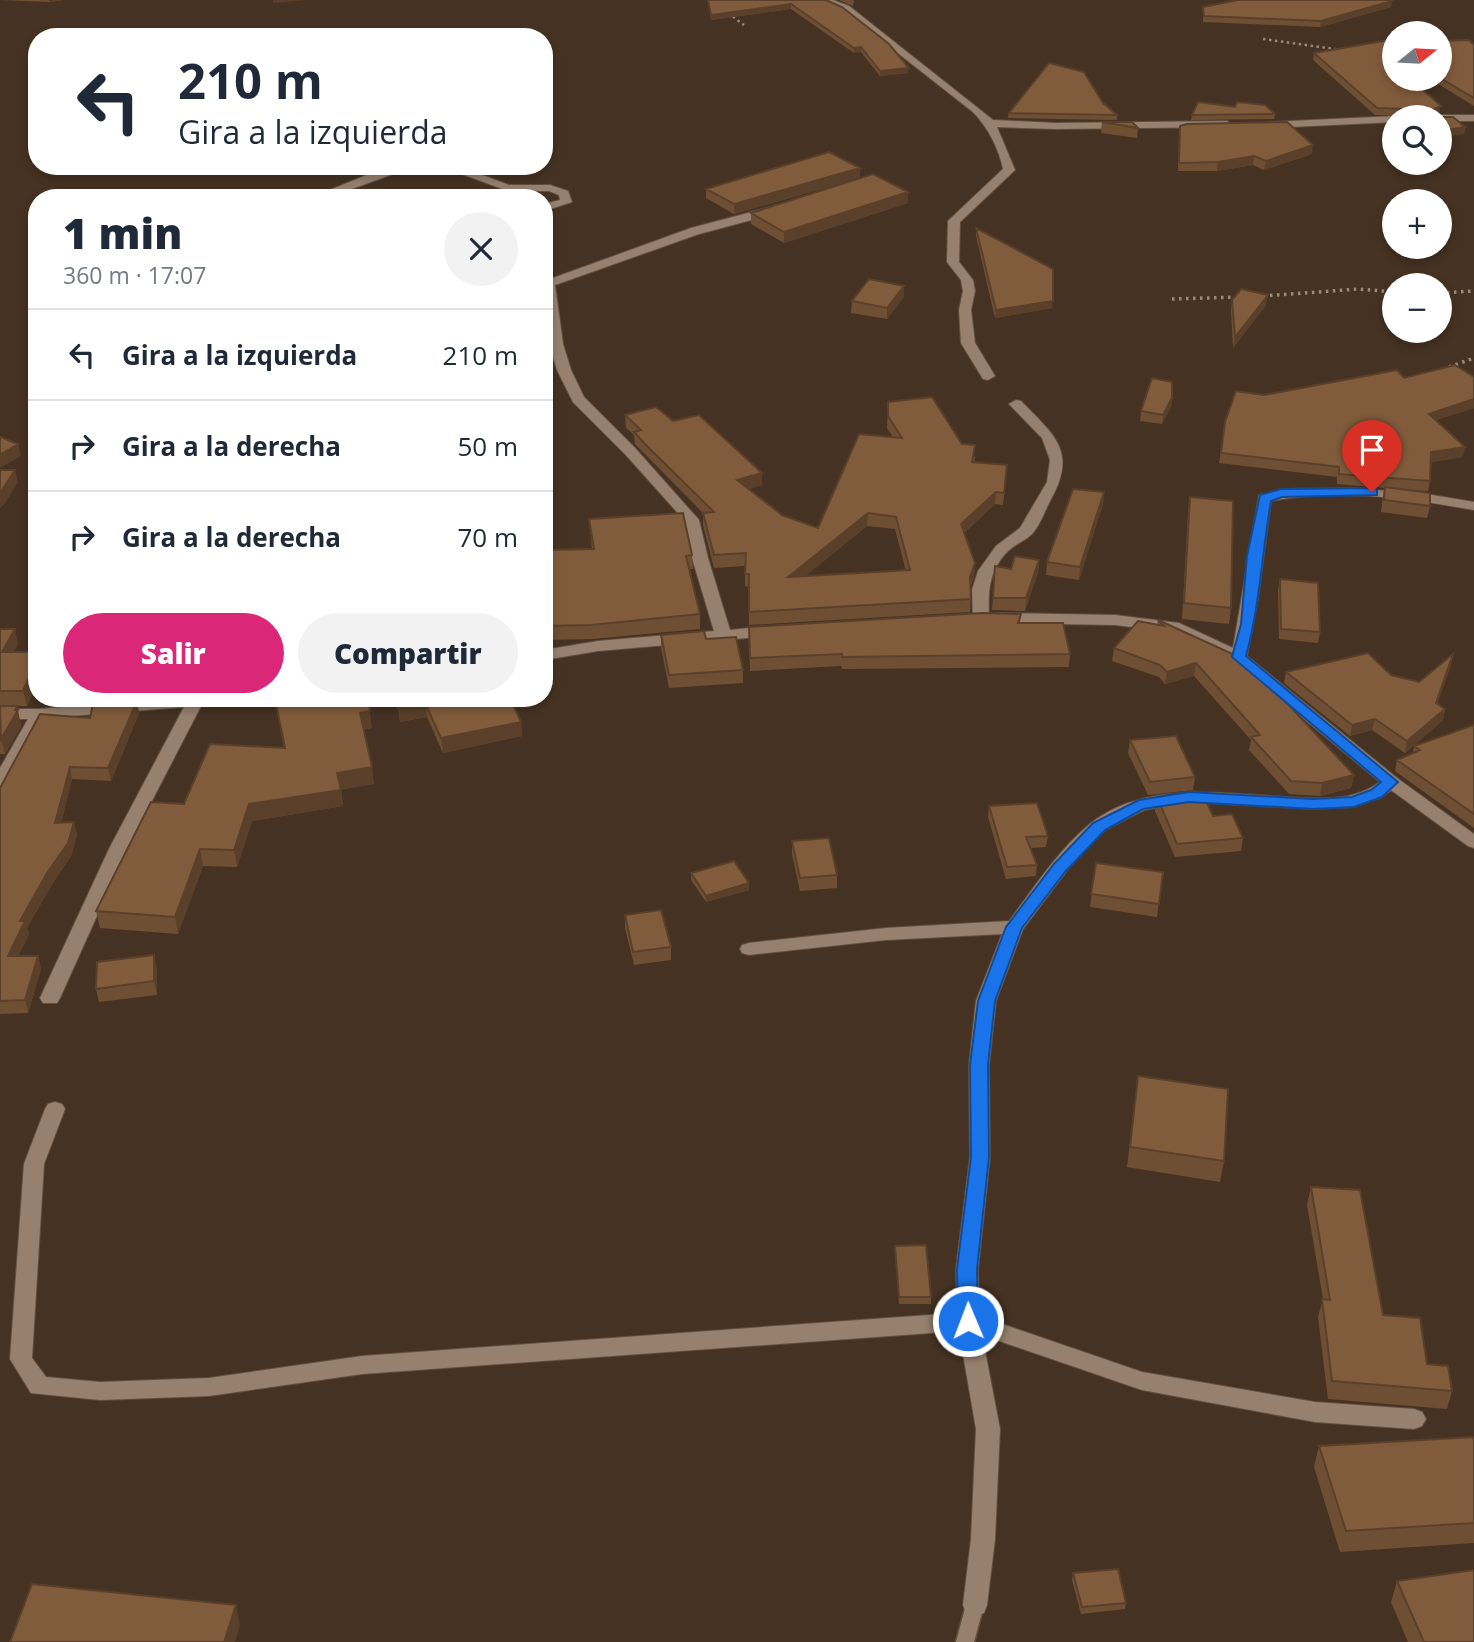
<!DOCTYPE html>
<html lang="es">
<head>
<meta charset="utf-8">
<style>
  body { margin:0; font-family:"Open Sans",sans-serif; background:#f2f2f3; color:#1f2937; height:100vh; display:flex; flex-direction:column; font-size:26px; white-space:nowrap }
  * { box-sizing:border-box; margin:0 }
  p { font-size:23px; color:#747a83 }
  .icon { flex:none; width:38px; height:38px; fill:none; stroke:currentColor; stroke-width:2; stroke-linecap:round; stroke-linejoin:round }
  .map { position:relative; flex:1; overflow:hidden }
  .sheet { position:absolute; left:28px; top:189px; width:525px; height:518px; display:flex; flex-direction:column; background:#fff; border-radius:28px; box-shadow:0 4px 10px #0003 }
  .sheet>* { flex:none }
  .top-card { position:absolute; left:28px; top:28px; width:525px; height:147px; border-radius:28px; box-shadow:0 4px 10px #0003; background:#fff; color:#1f2937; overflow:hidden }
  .needle { width:46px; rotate:72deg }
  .tools { position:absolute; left:1382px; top:21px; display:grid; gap:14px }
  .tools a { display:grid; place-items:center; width:70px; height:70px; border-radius:50%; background:#fff; box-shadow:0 4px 10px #0003; font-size:35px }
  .pin { position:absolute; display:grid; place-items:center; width:60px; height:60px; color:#fff; margin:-72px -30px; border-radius:50% 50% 50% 0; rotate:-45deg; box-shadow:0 0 7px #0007 }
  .pin .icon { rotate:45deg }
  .me { position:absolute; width:77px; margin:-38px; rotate:359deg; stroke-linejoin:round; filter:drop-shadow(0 0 5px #0008) }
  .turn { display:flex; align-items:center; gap:24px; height:147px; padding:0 35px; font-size:32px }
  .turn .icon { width:91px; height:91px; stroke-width:2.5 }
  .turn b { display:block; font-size:49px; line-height:60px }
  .round { display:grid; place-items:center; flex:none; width:74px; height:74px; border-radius:37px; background:#f2f2f3 }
  .summary { display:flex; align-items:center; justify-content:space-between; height:119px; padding:0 35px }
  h1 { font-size:42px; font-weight:800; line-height:52px }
  .button { display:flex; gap:14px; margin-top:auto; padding:14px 35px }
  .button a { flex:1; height:80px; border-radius:42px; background:#db2777; color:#fff; font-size:28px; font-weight:800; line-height:80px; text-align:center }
  .button a+a { background:#f2f2f3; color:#1f2937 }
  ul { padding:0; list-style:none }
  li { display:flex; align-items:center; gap:21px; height:91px; padding:0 35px; border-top:2px solid #e0e1e3 }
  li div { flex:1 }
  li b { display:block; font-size:26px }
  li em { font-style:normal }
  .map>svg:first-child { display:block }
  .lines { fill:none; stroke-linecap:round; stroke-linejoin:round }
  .lane-casing { stroke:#615042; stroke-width:3 }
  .street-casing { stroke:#615042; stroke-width:2 }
  .path-far1 { stroke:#998a7c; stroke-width:2.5; stroke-dasharray:2.5 3.5; stroke-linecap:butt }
  .path { stroke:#998a7c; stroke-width:3.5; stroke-dasharray:2.5 4.5; stroke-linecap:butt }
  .lane { fill:#97816e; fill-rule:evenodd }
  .street { fill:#97816e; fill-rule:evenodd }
  .wall { fill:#6f4f34; fill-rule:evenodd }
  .shaded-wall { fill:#5a402a }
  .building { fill:#815c3c; stroke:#5a402a; stroke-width:2; fill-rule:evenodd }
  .route { fill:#1a73e8; stroke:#114b97; stroke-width:2 }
</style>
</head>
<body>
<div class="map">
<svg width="1474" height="1642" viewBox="0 0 1474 1642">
  <rect width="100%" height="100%" fill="#453222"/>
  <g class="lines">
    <g class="lane-casing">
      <path id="lane" d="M975 1597 981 1600 984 1605 974 1642H956L966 1605 969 1600Z"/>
    </g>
    <g class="street-casing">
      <path id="street" d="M819 0H833L849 6 993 120 1056 123 1227 121 1232 124 1227 127 1056 129 997 127 1015 170 960 222 959 262 973 280 975 291 971 310 975 343 995 376 988 380 983 379 961 343 959 310 963 291 961 280 947 262 948 221 1003 169C999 149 988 127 973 112L843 10Z
        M1440 115H1474V121H1440V117H1435Z
        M1395 116 1399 117H1395V122L1269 128 1264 125 1269 122Z
        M389 166H415L327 198H310Z
        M429 166 461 167 509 185H550L568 191 572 202 544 211V204L560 200 559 195 549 191H508L459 173Z
        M774 206 778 207V213L699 234 555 285 563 344 571 370 584 397 635 448 699 520 708 558 730 630 770 626 778 631 770 636 598 651 544 660V650L598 641 714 631 692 558 685 521 625 454 573 402 557 370 549 344 544 268 548 269 553 278 691 228Z
        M1016 400 1021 401C1055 436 1078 452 1050 501 1045 511 1040 525 1032 534 1025 541 1013 545 1006 553 988 572 988 594 989 618L981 623 973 618 972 590 978 571 996 546 1020 528 1047 482 1050 460 1042 438 1009 404Z
        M1347 488 1420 493 1474 502V510C1409 498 1336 488 1271 501L1258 598 1247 656 1397 778 1474 834V848L1468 846 1391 790 1382 797 1354 807 1313 809 1189 802 1144 810 1105 830 1078 856 1023 929 996 1001 989 1065 990 1157 978 1269 979 1316 1142 1372 1315 1402 1414 1409 1422 1412 1426 1419 1422 1426 1414 1429 1315 1422 1142 1390 982 1335 1000 1429 995 1539 987 1605 984 1613 975 1616 966 1613 963 1605 971 1539 976 1429 959 1331 362 1374 209 1396 100 1400 31 1393 10 1359 24 1164 45 1109 48 1104 55 1102 62 1104 65 1109 44 1164 32 1358 46 1377 100 1382 209 1378 362 1356 957 1313 956 1269 970 1157 969 1065 976 1001 1002 934 886 940 749 955 742 953 740 949 742 945 749 943 886 928 1009 921C1034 888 1058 850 1091 823 1146 780 1224 794 1288 797 1320 799 1353 802 1380 782L1233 660 1175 632 1115 625 997 623 989 618 997 613 1115 615 1179 623 1233 648 1259 495 1288 489Z
        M172 698H244L236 703 201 706 127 849 60 998 57 1003H43L40 998 109 849 184 707 45 718 9 783 0 788V768L28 719H0V709H39Z"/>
    </g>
    <path class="path-far1" d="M728 13 744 25
      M1263 39 1342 50"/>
    <path class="path" d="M1440 293 1474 291
      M1263 296 1358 289 1395 292
      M1172 299 1240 297
      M1449 367 1474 358"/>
    <use href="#lane" class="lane"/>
    <use href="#street" class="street"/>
  </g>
  <path class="wall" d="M0 0H63L49 2Z
    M708 0H826L908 73 880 76 861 52 854 53 791 9 711 20Z
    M839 0H853L854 1 853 6Z
    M1392 1 1391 7 1320 27 1203 22V7Z
    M1440 41 1474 45V106L1430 79H1440Z
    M1314 53 1395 79 1439 112 1437 114 1465 127 1464 134 1398 117 1399 115H1375L1313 60Z
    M1103 103 1117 115V120L1008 118 1009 113Z
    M1235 107 1275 114 1274 119 1191 120 1192 115Z
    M1395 117V127L1391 125 1392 118Z
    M1102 122 1138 128 1137 138 1101 133Z
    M1180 126 1312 154 1264 170 1253 165 1217 171H1178Z
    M859 178 734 214 706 198V189L860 178 908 192V203L784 243 751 224V213Z
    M976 228 1052 308 995 318 976 236Z
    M904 286V297L887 319 851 313 852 301Z
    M1232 300 1266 305 1233 348 1231 311Z
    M1474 377V408L1436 420 1463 457 1431 462 1430 481 1428 491 1395 489 1430 506 1427 518 1381 512 1384 488 1337 484V477L1219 463 1225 422 1264 395Z
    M1172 398 1171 407 1162 424 1140 421 1141 411Z
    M888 402 962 444 975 457 974 462 1007 465 1003 505 995 504 964 533 975 563 974 576 971 586 970 612 749 625V587L745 586V566L714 568 703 525V513L635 444 634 435 626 428 625 415 673 421 762 485 749 489 782 515 818 528 893 437 887 428ZM867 526 895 529 906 571 805 576Z
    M1104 492 1103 504 1079 580 1046 575 1047 562Z
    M1190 497 1231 608 1229 624 1182 619 1188 513Z
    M589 519 692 555 693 569H689L700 614V629L592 639 544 640V550L592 549Z
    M1039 560 1038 572 1025 611 992 610 995 566 1011 569Z
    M1280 579 1320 632 1318 643 1279 639 1278 590Z
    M1021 614 1020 623 1070 654 1069 667 842 669 841 666 750 671 749 627Z
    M1158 620 1272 687 1354 775 1351 788 1320 796 1289 794 1249 750 1251 740 1194 676 1165 684 1159 677 1112 661 1114 648 1157 625Z
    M0 629 18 644 14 652H37V682L27 706H17L21 726 5 754H0Z
    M661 635 706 639 743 670V683L669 688 661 648Z
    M1451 665 1437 704 1445 709 1443 720 1405 753 1372 730 1350 736 1284 683 1286 672 1391 675 1419 682Z
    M98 698H150L99 701Z
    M403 698 521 722 522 736 443 753 427 717 400 722 398 708Z
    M275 699 372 728 363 729 374 784 341 789 343 806 252 821 237 867 203 866 178 934 100 928 96 911 184 804 284 748Z
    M137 701 139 713 111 781 72 779 61 823 74 822 77 835 71 856 51 886 27 928 29 934 18 956H38L41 969 28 1013 0 1014V788L90 718Z
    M1474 725V828L1395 771 1397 760 1413 753 1414 746Z
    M1130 740 1195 777 1193 790 1148 795 1128 753Z
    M1157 797 1213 816 1243 838 1241 851 1175 857 1155 811Z
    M989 806 1048 836 1046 847 1031 848 1037 865 1036 876 1006 879 988 817Z
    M792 841 837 875V888L800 891 792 854Z
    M1096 863 1163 872 1157 917 1090 907Z
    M691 873 749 883V890L706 902 691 880Z
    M625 915 671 947V960L634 965 625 928Z
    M157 968V995L99 1002 96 989Z
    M1138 1076 1224 1161 1220 1182 1127 1167Z
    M1311 1187 1383 1315 1452 1391 1447 1409 1328 1399 1318 1317 1323 1299 1307 1205Z
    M895 1246 931 1297V1304H899L895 1252Z
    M1474 1437V1543L1340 1552 1314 1467 1319 1446Z
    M1073 1573 1126 1603 1125 1609 1081 1614 1072 1580Z
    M1397 1581 1474 1642H1408L1391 1602Z"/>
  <path class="shaded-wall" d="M49 0H63L49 2Z
    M273 0H308L273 3Z
    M1392 1 1391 7 1320 27 1321 21Z
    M791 4V9L711 20V15Z
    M861 47V52L854 53V48Z
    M909 68 908 73 880 76V71Z
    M1441 106 1439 112 1433 116 1434 109Z
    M1465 127 1464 134 1440 137V131Z
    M1313 145 1312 154 1264 170 1266 161Z
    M1254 156 1253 165 1217 171 1218 162Z
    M860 168V178L734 214V204Z
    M908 192V203L784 243V232Z
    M904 286V297L887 319V308Z
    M1268 295 1266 305 1233 348 1235 337Z
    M1053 301 1052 308 995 318 996 310Z
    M1172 398 1171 407 1162 424 1163 415Z
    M1474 399V408L1426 423 1429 414Z
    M18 444 21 456 0 468V455Z
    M1465 447 1463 457 1429 462 1431 452Z
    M15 470 18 482 5 503 0 508V493Z
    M762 473V485L737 493V480Z
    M996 492 995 504 960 536 961 524Z
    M1104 492 1103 504 1079 580 1080 567Z
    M868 513 867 526 788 590V577Z
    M1039 560 1038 572 1025 611 1026 598Z
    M975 563 974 576 969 590 970 577Z
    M15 629 18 644 5 668 2 652Z
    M1453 654 1451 665 1433 714 1436 703Z
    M37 658V682L27 706 23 691Z
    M1196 663 1194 676 1165 684 1167 672Z
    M368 698 372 728 362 730 360 713Z
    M137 701 139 713 111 781 108 768Z
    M425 703 427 717 400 722 398 708Z
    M17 706 21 726 5 754 1 739Z
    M1445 709 1443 720 1405 753 1407 741Z
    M1375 719 1372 730 1350 736 1352 725Z
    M521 722 522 736 443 753 441 738Z
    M70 767 72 779 58 836 55 823Z
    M372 767 374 784 340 790 337 773Z
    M1354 775 1351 788 1320 796 1322 783Z
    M341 790 343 806 252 821 237 867 234 850 249 804Z
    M74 822 77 835 71 856 51 886 27 928 29 934 12 969 8 956 20 921Z
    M200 849 203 866 178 934 175 917Z
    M749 883V890L706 902V896Z
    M154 955 157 968V995L154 981Z
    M38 956 41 969 28 1013 25 1000Z
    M236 1605 240 1625 235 1642H224Z"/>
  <path class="building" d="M708 0H826L842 7 889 44 909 68 880 71 861 47 854 48 791 4 711 15Z
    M1238 0H1389L1392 1 1321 21 1204 16 1203 7Z
    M1395 39V79H1411L1441 106 1434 109 1435 112 1441 117H1453L1465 127 1440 131V117H1395H1398L1402 109 1377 108 1314 53Z
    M1469 40 1474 45V98L1440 78V41Z
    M1049 63 1084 72 1103 103 1117 115 1009 113Z
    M1198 102 1235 107 1237 102 1265 105 1275 114 1192 115Z
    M1102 122H1132L1138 128Z
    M1287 122 1313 145 1266 161 1254 156 1218 162 1179 163 1180 126 1187 124Z
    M829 152 860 168 734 204 706 189Z
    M873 174 908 192 784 232 751 213Z
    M976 228 1053 269V301L996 310Z
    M869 279 904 286 887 308 852 301Z
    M1241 289 1268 295 1235 337 1232 300Z
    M1455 365 1474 377V399L1429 414 1465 447 1431 452 1430 481 1339 474V467L1221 453 1225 422 1236 391 1264 395 1397 370 1404 378Z
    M1152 378 1172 382V398L1163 415 1141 411Z
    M932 397 962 444 975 445 972 462 1007 465 1004 493 996 492 961 524 975 563 970 577 971 599 749 612V574H745L746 553 714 555 703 513 714 512 646 445 634 432 641 430 625 415 656 407 673 421 699 415 762 473 737 480 782 515 818 528 859 434 902 438 888 416V402ZM868 513 896 517 910 570 788 577Z
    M0 437 18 444 0 455Z
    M0 470H15L0 493Z
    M1385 487 1430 493V506L1384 500Z
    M1073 489 1104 492 1080 567 1047 562Z
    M1190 497 1233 501 1231 608 1184 603Z
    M683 513 692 555 686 556 700 614 591 625 544 626V550L594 549 589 519Z
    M1015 556 1039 560 1026 598H993L995 566 1011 569Z
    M1280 579 1318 583 1320 632 1281 629Z
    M982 613 1021 614 1018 623H1063L1070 654 842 657V654L750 658 749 627Z
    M1158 620 1248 661 1272 681 1270 685 1354 775 1322 783 1291 781 1251 737 1260 735 1196 663 1167 672 1160 665 1114 648 1138 621 1164 626Z
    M0 629H15L2 652H37V658L23 691H0Z
    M704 631 706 639 736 637 743 670 669 675 661 635Z
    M1368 653 1391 675 1419 682 1453 654 1436 703 1445 709 1407 741 1375 719 1352 725 1286 672Z
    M368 698 370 711 360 713 372 767 337 773 341 790 249 804 234 850 200 849 175 917 96 911 151 802 184 804 210 744 285 748 275 699Z
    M403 698H510L521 722 441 738 425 703 398 708Z
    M137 701 108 768 70 767 55 823 74 822 68 843 47 873 20 921H25L8 956H38L25 1000 0 1001V788L40 714 90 718 93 704Z
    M0 706H17L15 710H18L1 739Z
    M1474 725V814L1397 760 1420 750 1414 746Z
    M1176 736 1195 777 1150 782 1130 740Z
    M1191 791 1202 792 1213 816 1232 814 1243 838 1177 844 1157 797Z
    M1037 803 1048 836 1026 837 1037 865 1007 867 989 806Z
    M829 838 837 875 800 878 792 841Z
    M734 861 749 883 706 896 691 873Z
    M1096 863 1163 872 1159 904 1091 894Z
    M661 910 671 947 633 952 625 915Z
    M154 955V981L96 989 97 962Z
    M1138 1076 1228 1089 1224 1161 1130 1147Z
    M1311 1187 1360 1190 1383 1315 1420 1318 1427 1364 1448 1366 1452 1391 1332 1381 1322 1299 1330 1300Z
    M926 1245 931 1297H899L895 1246Z
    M1474 1437V1523L1346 1531 1319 1446Z
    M1118 1569 1126 1603 1082 1607 1073 1573Z
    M1474 1570V1642H1424L1397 1581Z
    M32 1584 236 1605 224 1642H10Z"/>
  <path class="route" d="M1372 488 1377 489V495L1282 497 1271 501C1262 552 1260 605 1246 656L1398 782 1382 797 1354 807 1313 809 1189 802 1143 809 1105 830 1065 872 1022 928 995 1001 988 1065 989 1157 977 1269 978 1321 975 1327 968 1329 961 1327 958 1321 957 1269 971 1157 970 1065 978 1001 1006 927 1054 864 1093 823 1139 800 1189 792 1313 799 1352 797 1371 790 1381 782 1232 657 1241 624 1247 556 1260 495 1281 489Z"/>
</svg>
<div class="tools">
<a><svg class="needle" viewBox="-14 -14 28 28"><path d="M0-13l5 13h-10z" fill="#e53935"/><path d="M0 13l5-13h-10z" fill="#747a83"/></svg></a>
<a><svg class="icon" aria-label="search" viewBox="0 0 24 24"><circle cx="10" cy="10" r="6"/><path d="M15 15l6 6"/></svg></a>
<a>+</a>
<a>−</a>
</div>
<div class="pin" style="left:1372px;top:492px;background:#d93025"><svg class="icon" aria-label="arrive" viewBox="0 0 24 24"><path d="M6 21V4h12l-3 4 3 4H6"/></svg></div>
<svg class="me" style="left:968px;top:1321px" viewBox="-20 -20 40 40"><circle r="17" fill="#1a73e8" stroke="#fff" stroke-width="3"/><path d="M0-11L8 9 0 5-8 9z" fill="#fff"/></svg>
<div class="top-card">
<div class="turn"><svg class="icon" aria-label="left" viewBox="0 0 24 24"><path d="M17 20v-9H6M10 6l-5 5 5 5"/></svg><div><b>210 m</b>Gira a la izquierda</div></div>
</div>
<section class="sheet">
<div class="summary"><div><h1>1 min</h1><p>360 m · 17:07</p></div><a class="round"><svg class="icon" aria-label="close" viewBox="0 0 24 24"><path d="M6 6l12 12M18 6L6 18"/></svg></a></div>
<ul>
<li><svg class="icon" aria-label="left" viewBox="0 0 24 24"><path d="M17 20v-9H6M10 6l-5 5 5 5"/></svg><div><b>Gira a la izquierda</b></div><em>210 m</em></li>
<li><svg class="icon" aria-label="right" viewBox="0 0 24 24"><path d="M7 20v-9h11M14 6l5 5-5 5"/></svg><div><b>Gira a la derecha</b></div><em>50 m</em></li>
<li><svg class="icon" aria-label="right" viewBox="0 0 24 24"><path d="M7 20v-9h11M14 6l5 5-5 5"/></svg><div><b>Gira a la derecha</b></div><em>70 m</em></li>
</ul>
<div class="button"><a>Salir</a><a>Compartir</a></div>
</section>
</div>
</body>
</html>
